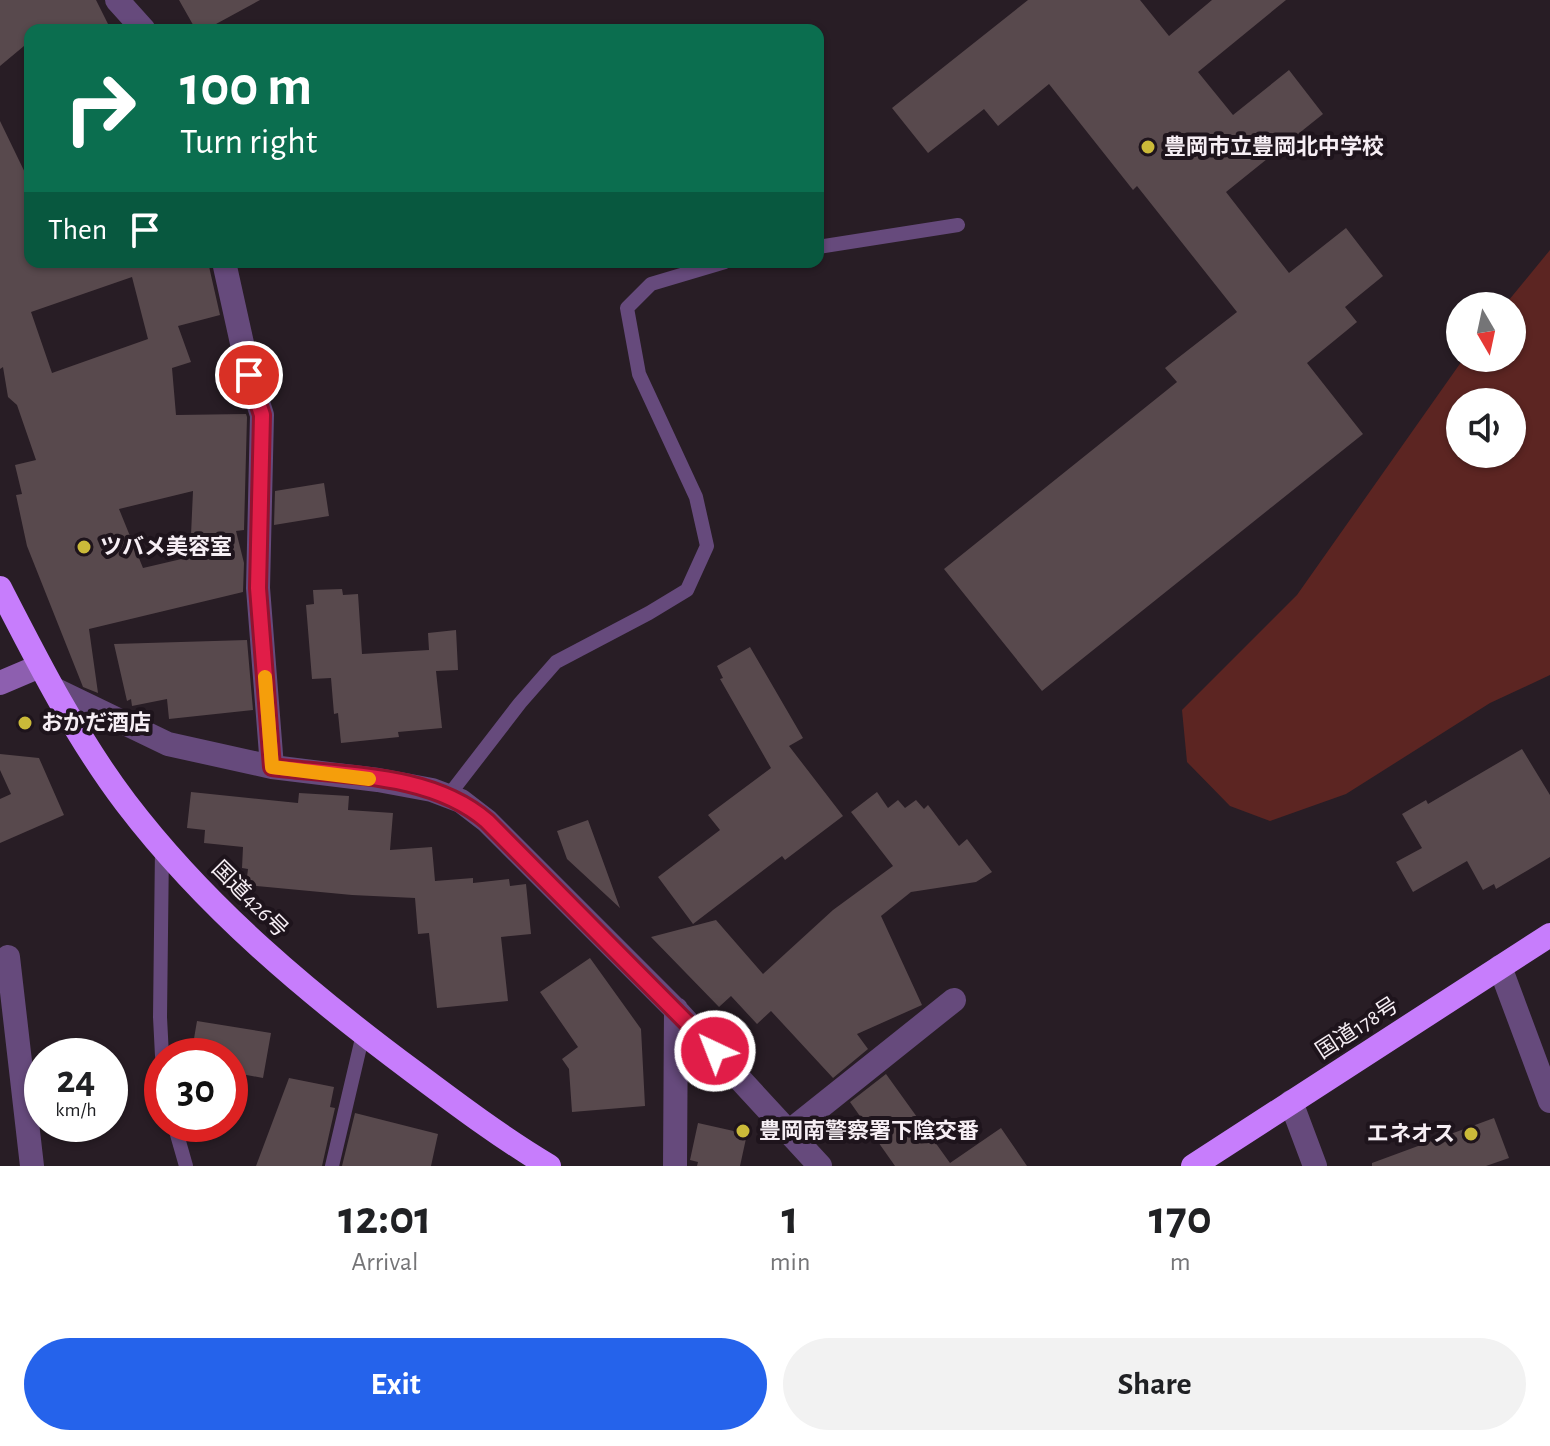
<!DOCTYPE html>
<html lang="en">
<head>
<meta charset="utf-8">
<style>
  body { margin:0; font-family:"Alegreya Sans","Noto Sans JP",sans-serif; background:#f2f2f2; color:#202124; height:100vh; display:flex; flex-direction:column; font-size:30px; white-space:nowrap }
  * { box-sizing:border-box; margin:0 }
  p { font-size:26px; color:#757577 }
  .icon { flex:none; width:44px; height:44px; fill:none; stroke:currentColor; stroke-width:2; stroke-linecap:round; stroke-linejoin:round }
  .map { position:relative; height:1166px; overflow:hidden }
  .drawer { display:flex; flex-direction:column; background:#fff; flex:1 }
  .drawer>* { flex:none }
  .guide { position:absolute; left:24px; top:24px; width:800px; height:244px; border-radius:16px; box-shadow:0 2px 6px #0004; background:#0b6e4f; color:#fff; overflow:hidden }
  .needle { width:52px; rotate:171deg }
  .controls { position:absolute; left:1446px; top:292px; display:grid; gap:16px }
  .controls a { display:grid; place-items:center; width:80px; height:80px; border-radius:50%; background:#fff; box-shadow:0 2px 6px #0004; font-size:40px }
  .speed { position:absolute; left:24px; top:1038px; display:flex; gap:16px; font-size:40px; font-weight:700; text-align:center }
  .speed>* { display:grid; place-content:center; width:104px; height:104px; border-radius:50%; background:#fff; box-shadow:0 2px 6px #0004; line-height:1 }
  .speed small { font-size:20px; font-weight:400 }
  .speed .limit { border:12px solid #d22; background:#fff; color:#111 }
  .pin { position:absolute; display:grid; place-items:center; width:68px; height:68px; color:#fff; margin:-34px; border:4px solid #fff; border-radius:50%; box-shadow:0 2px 8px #0007 }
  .me { position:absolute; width:88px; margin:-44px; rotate:317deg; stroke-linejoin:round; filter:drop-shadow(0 0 6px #0008) }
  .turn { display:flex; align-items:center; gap:28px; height:168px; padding:0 24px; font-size:36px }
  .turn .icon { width:104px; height:104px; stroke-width:2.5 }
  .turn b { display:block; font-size:56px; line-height:68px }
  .then { display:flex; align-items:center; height:76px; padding:0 24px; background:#0003; gap:16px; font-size:30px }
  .eta { display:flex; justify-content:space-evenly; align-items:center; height:136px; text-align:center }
  .eta b { font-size:48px; font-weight:700; line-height:56px }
  .action { display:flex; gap:16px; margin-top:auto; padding:16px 24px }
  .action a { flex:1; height:92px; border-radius:48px; background:#2563eb; color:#fff; font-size:32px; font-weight:700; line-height:92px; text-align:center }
  .action a+a { background:#f2f2f2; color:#202124 }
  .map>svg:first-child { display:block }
  .green { fill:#5c2522; fill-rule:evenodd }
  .building { fill:#58494d; fill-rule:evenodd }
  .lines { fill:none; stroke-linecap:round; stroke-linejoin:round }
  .lane { stroke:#664a7c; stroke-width:14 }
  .street { stroke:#664a7c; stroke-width:24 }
  .secondary { stroke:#8d5faf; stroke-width:24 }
  .highway { stroke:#c77dfc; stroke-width:24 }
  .route-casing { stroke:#92132f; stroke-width:20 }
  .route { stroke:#e11d48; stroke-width:14 }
  .slow { stroke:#f59e0b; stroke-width:14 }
  .poi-dot { fill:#cbba39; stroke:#1e141c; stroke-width:3 }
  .labels { text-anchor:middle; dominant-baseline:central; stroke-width:8; stroke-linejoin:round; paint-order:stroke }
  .poi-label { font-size:22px; font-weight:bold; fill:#f6eef4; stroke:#1e141c; text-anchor:start }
  .street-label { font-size:22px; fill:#f6eef4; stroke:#1e141c }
</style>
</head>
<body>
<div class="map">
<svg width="1550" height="1166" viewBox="0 0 1550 1166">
  <rect width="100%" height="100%" fill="#281d25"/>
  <path class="green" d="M1550 250V675L1490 703 1346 794 1270 821 1230 806 1187 762 1182 710 1297 595 1464 358H1512V306H1504ZM1460 402H1512V454H1460Z"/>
  <path class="building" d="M0 0H96L111 30H30V41L0 66Z
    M179 0H260L205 30H196Z
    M1028 0H1140L1169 36 1212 0H1286L1198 72 1233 115 1289 70 1323 114 1226 192 1289 273 1346 228 1383 276 1345 307 1357 322 1307 363 1363 434 1042 691 944 569 1177 382 1165 368 1237 312 1137 186 1133 190 1049 84 998 126 984 109 928 153 892 108Z
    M0 121 30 183V262H208L220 315 178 326 191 362 172 368 176 415 246 414 247 417 244 530 236 531 244 563 243 592 89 629 98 693 83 687 27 546 16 495 22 494 15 465 36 460 17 405 8 397 3 367 0 369ZM132 277 148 339 52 373 31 312ZM193 491 190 557 143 568 119 509Z
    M324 483 329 516 274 525 275 491Z
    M342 589 343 595 358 594 362 654 429 650 428 633 456 630 458 670 436 671 442 728 398 732 399 737 341 743 338 713 334 714 331 678 312 679 306 605 314 604 313 590Z
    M247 640 253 710 169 719 167 699 132 706 131 699 127 701 114 644Z
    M750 647 803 738 789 746 843 816 785 860 782 856 693 924 658 877 720 830 708 815 771 768 720 679 723 678 717 666Z
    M1522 749 1550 795V857L1496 889 1494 884 1483 890 1467 861 1413 892 1396 862 1422 848 1402 814 1426 800 1428 804Z
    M0 754 39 758 64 815 0 843V799L11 794 0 770Z
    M191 792 298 803 299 793 349 796 348 810 393 813 390 850 432 847 435 881 473 878V883L509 879 510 886 526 884 531 934 501 937 508 1001 437 1008 429 933 418 934 415 898 352 895 246 885 248 869 242 868 243 847 204 843 205 830 187 828Z
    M877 792 888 808 898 800 905 808 916 800 924 809 928 805 959 846 967 839 992 872 976 882 911 892 881 916 922 1005 857 1034 868 1049 833 1078 771 1011 757 1024 731 996 719 1007 651 937 716 920 763 974 833 910 893 866 851 812Z
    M588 820 620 908 567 859 557 831Z
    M590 958 641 1029 645 1106 572 1112 569 1069 562 1059 578 1047 540 992Z
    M197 1021 271 1033 263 1078 230 1072V1056H191Z
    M886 1074 950 1163 1001 1128 1027 1166H895L850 1102Z
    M289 1078 334 1087 330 1107 335 1108 322 1166H256Z
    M355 1113 438 1134 431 1166H342Z
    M1494 1118 1509 1158 1486 1166H1372V1163Z
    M698 1123 747 1134 740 1166H697L698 1162 690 1160Z"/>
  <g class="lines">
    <path class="lane" d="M818 247 958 225
      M449 795 520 703 556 662 649 613 687 590 707 546 696 497 639 374 627 308 651 284 725 262
      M162 848 160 1017 162 1056
      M174 1124 186 1166
      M332 1166 363 1034"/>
    <path class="street" d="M117 0 144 30
      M224 262 249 375 262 415 258 588 272 767
      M54 689 168 744 272 767 378 780 432 790 461 801 487 821 677 1011 820 1166
      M8 957 32 1166
      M1500 967 1550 1101
      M1291 1102 1315 1166
      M790 1131 954 1000
      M675 1166 676 1009"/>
    <path class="secondary" d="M0 683 40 666"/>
    <path class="highway" d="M0 588C38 662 76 737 126 803 206 908 309 994 414 1072 458 1105 502 1138 549 1166
      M1193 1166 1550 935"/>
  </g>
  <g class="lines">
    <g class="route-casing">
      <path id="route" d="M249 375 262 415 258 588 272 767C343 776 430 772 487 821L715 1051"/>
    </g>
    <use href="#route" class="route"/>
    <path class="slow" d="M265 677 272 767 369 779"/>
  </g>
  <g class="poi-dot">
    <circle cx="1148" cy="147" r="8"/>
    <circle cx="84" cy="547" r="8"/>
    <circle cx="25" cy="723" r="8"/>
    <circle cx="743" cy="1131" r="8"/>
    <circle cx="1471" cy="1134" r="8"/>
  </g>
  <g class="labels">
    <g class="poi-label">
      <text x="1164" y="147">豊岡市立豊岡北中学校</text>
      <text x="100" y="547">ツバメ美容室</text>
      <text x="41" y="723">おかだ酒店</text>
      <text x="759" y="1131">豊岡南警察署下陰交番</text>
      <text x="1455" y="1134" text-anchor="end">エネオス</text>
    </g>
    <g class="street-label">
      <text transform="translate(250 899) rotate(45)">国道426号</text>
      <text transform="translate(1357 1028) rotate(-33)">国道178号</text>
    </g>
  </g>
</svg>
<div class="controls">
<a><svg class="needle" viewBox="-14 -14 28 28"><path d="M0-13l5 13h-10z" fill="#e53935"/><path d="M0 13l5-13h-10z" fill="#757577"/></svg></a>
<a><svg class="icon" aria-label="sound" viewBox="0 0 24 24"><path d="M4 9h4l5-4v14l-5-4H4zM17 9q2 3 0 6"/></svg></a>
</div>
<div class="speed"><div>24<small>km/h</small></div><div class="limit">30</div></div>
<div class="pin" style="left:249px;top:375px;background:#d93025"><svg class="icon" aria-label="arrive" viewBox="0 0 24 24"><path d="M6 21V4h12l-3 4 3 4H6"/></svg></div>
<svg class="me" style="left:715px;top:1051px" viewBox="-20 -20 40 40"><circle r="17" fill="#e11d48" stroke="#fff" stroke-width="3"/><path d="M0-11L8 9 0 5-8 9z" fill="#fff"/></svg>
<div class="guide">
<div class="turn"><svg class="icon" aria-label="right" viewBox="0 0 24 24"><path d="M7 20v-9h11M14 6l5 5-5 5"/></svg><div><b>100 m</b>Turn right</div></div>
<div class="then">Then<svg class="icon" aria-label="arrive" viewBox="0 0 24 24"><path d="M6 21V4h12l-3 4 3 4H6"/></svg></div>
</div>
</div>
<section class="drawer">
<div class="eta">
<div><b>12:01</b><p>Arrival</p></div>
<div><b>1</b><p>min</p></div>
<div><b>170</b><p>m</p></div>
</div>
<div class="action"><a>Exit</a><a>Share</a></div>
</section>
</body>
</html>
